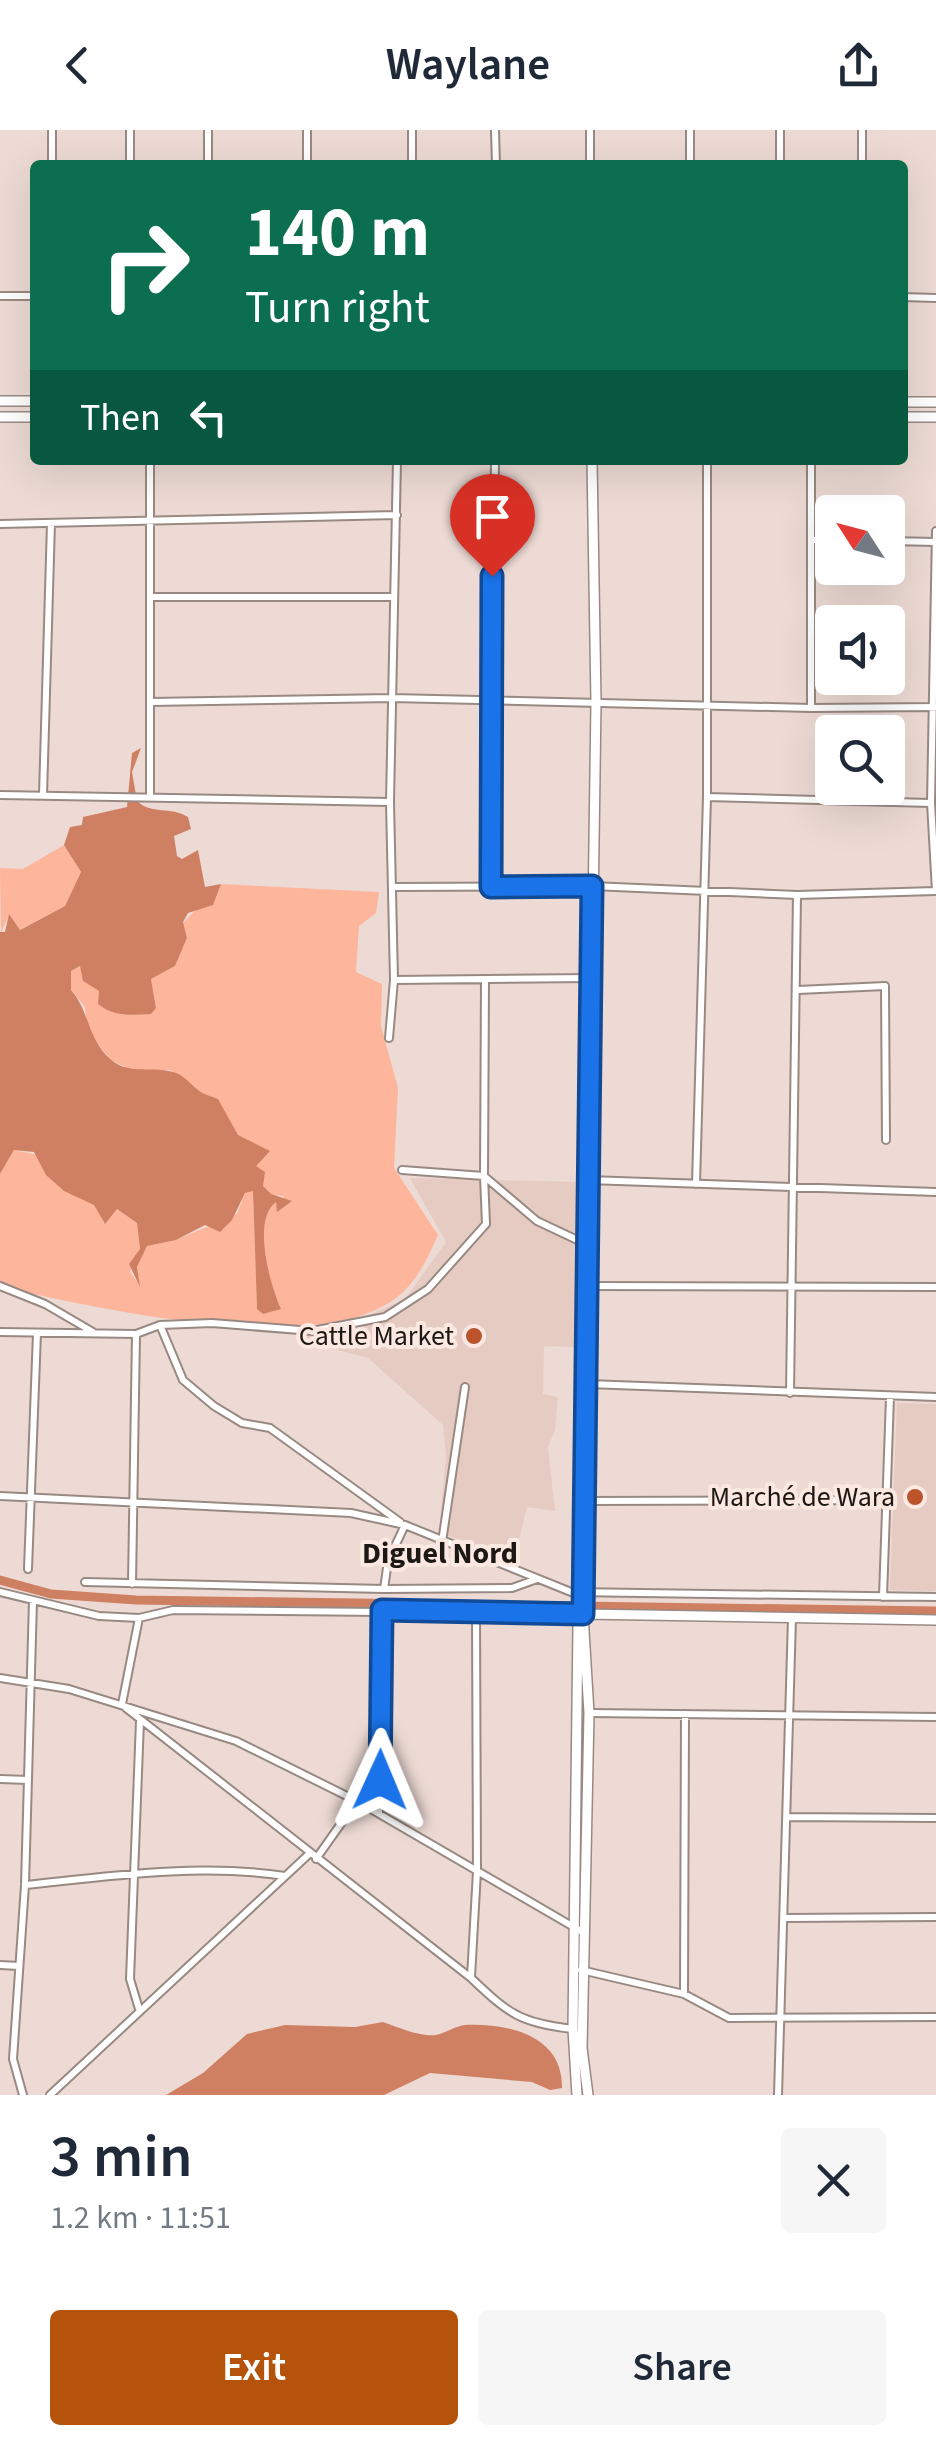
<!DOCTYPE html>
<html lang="en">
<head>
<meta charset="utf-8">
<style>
  body { margin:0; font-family:"Source Sans 3",sans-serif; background:#f6f6f7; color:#1f2937; height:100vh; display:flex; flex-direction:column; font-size:38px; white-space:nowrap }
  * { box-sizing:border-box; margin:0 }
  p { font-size:32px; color:#747a83 }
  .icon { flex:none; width:55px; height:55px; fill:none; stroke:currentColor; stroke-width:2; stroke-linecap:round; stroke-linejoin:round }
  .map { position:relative; height:1965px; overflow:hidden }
  .details { display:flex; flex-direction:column; background:#fff; flex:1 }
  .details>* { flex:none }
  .guide { position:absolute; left:30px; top:30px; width:878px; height:305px; border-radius:10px; box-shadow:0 10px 40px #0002; background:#0b6e4f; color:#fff; overflow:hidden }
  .needle { width:65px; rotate:306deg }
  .buttons { position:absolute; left:815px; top:365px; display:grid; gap:20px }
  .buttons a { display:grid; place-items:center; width:90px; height:90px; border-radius:10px; background:#fff; box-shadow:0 10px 40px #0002; font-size:50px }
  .pin { position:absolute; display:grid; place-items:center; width:85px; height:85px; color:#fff; margin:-102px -42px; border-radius:50% 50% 50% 0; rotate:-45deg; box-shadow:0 0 10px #0007 }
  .pin .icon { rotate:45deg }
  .me { position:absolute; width:110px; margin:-55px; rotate:1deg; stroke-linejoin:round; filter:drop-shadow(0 0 8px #0008) }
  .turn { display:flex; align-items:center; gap:35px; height:210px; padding:0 50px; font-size:45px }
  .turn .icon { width:130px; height:130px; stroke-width:2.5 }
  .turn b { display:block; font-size:70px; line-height:85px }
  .then { display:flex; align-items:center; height:95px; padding:0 50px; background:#0003; gap:20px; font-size:38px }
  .round { display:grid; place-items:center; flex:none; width:105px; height:105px; border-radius:10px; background:#f6f6f7 }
  .headline { display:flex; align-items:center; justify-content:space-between; height:170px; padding:0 50px }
  h1 { font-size:60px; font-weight:600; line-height:75px }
  .button { display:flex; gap:20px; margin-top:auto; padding:20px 50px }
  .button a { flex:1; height:115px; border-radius:10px; background:#b45309; color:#fff; font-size:40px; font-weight:600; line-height:115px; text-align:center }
  .button a+a { background:#f6f6f7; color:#1f2937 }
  header { display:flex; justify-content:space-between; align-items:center; height:130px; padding:0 50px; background:#fff; font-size:45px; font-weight:600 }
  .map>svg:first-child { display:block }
  .built { fill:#e5cbc1 }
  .green { fill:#fdb69c }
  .water { fill:#cf8062 }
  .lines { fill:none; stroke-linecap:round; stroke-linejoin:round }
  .canal { stroke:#cf8062; stroke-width:9 }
  .street-casing { stroke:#998983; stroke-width:10 }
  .secondary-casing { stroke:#998983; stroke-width:12 }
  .street { stroke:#fff; stroke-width:6 }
  .secondary { stroke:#fff; stroke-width:9 }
  .route-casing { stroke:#114b97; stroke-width:25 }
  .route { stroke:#1a73e8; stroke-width:18 }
  .poi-dot { fill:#bb542a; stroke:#fae8e1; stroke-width:4 }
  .labels { text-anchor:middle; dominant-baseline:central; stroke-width:8; stroke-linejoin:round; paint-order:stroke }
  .poi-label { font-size:28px; fill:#1e1815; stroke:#fae8e1; text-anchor:end }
  .neighbourhood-label { font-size:30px; font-weight:bold; fill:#1e1815; stroke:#fae8e1 }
</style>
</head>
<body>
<header><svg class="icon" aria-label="back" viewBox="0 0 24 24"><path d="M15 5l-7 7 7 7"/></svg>Waylane<svg class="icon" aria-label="share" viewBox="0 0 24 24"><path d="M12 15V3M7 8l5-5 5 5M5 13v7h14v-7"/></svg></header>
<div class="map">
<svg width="936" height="1965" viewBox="0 0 936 1965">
  <rect width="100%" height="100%" fill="#eddad4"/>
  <path class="built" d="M410 1048 577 1052 575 1217 544 1216 543 1264 558 1267 555 1300 548 1317 555 1381 527 1377 515 1426 439 1403 446 1326 443 1295 368 1228 304 1211 306 1196 358 1190 405 1169 446 1112Z
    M897 1273 936 1274V1461L890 1460Z"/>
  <path class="green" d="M64 715 81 742 65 776 19 800 9 785 1 803 0 738 23 739Z
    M221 754 379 762 376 783 359 796 356 842 382 854 381 896 398 958 394 1038 438 1105C430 1123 421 1143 407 1158 336 1236 92 1176 0 1157V1044L14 1020 38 1025 46 1045 95 1075 104 1093 117 1079 137 1093 140 1119 130 1142 139 1154 137 1137 147 1116 176 1110 237 1084 245 1063 253 1060 257 1179 263 1184 280 1175C263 1155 254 1090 276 1071L277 1080 284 1066 271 1065 263 1056 218 970 201 964 170 940 133 941 111 930 88 902 85 877 71 860V841L81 836 84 851 156 878 151 849 175 836 187 808 183 793Z"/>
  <path class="water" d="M141 618 132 642 137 671C151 685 171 676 188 687L191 699 174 706 177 726 182 729 198 720 205 757 221 754 213 775 188 783 183 792 187 808 175 836 151 849 156 878 151 884C131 885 114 887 98 874L99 861 83 851 80 836 71 841V860C89 881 87 905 107 926 127 947 149 935 173 942 184 945 189 953 198 960 204 965 211 966 218 969L238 1005 270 1021 256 1036 265 1042 263 1056 271 1064 292 1071 277 1082 276 1072C251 1091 271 1157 281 1179L263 1184 257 1179 253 1061 245 1063 232 1090 220 1102 205 1095 176 1110 147 1116 137 1137 140 1157 129 1134 140 1119 137 1093 117 1079 105 1094 94 1075 64 1061 46 1045 34 1022 14 1020 0 1044V802H5L9 784 20 800 65 776 81 742 64 715 70 697 82 695 83 687 127 677 132 623Z
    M383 1892C398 1897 419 1907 436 1905 446 1903 455 1896 465 1895 510 1893 563 1906 562 1958L550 1960 532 1952 430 1943 384 1965H166L203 1943 247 1904 285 1895 355 1897Z"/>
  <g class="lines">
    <path class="canal" d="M0 1450 51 1464 136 1470 936 1481"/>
    <g class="street-casing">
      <path id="street" d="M208 0V35
        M495 0 496 35
        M690 0V35
        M862 0V35
        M52 35V0
        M130 35V0
        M307 35V0
        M412 35V0
        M590 35V0
        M780 35V0
        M0 166H35
        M902 167 936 168
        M397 330 390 672 394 850 591 848
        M811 330V578
        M0 394 397 385
        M811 410H832
        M888 411 936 412
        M152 467H392
        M150 572 392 568 811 578 936 577
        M0 665 390 672
        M43 665 51 393
        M150 666V330
        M707 667 930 673
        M392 757 592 756 797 765 936 761
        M491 757 495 330
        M936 761 931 673 936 401
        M485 850 484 1046 537 1091 588 1115
        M798 860 885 856 886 1010
        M389 908 394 850
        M588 1050 936 1062
        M696 1054 707 667V330
        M0 1156 45 1174 93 1202
        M588 1156 936 1157
        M160 1195 183 1250 214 1276 242 1293 270 1298 400 1392
        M0 1202 136 1204 160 1195 212 1193 312 1201 385 1187 428 1159 486 1094 484 1046 402 1040
        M588 1254 936 1267
        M790 1263 797 765
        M0 1366 351 1383 405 1395 571 1462 936 1467
        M586 1371 884 1370
        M442 1412 465 1257
        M28 1439 37 1203
        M85 1452 384 1459 512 1458 537 1449
        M132 1454 136 1204
        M384 1459 388 1431 405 1395
        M0 1462 99 1486 139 1488 173 1480 582 1484
        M883 1467 890 1267
        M0 1548 69 1559 236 1611 357 1671 584 1803
        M122 1574 139 1488
        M126 1578 471 1848C509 1884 520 1893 573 1899
        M589 1583 936 1587
        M0 1649 28 1650
        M379 1683 381 1479
        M787 1687 936 1688
        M316 1729 357 1671
        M25 1755C110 1746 200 1733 285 1746
        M784 1788 936 1787
        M0 1835 19 1836
        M581 1840 684 1864 729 1888 936 1887
        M471 1847 477 1741 476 1485
        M684 1864 685 1584
        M139 1879 130 1849 140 1591
        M23 1965 13 1929 25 1755 33 1471
        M50 1965 308 1725
        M778 1965 792 1488"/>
    </g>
    <g class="secondary-casing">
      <path id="secondary" d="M0 271H35
        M902 272H936
        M0 287H35
        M902 287H936
        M583 1484 936 1490
        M577 1965 573 1899 578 1496 583 1484
        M588 1965 582 1918 589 1583 583 1484 596 572 592 330"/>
    </g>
    <use href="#street" class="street"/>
    <use href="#secondary" class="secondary"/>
  </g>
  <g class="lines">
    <g class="route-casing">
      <path id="route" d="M380 1650 382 1480 583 1484 592 756 491 757 492 446"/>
    </g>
    <use href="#route" class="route"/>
  </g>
  <g class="poi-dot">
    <circle cx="474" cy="1206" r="10"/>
    <circle cx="915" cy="1367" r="10"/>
  </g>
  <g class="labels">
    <g class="poi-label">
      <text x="454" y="1206">Cattle Market</text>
      <text x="895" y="1367">Marché de Wara</text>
    </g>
    <g class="neighbourhood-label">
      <text x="440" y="1423">Diguel Nord</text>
    </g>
  </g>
</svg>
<div class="buttons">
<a><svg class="needle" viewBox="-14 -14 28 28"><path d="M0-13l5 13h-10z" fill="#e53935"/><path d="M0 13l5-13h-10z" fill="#747a83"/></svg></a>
<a><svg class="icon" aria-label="sound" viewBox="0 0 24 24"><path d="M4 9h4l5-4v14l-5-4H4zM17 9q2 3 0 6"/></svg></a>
<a><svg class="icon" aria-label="search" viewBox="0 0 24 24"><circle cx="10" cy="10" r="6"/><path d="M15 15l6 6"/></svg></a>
</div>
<div class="pin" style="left:492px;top:446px;background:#d93025"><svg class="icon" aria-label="arrive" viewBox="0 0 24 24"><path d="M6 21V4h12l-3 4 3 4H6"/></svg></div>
<svg class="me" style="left:380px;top:1650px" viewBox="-20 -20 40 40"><path d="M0-17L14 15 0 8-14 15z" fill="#1a73e8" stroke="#fff" stroke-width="4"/></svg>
<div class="guide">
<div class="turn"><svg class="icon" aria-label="right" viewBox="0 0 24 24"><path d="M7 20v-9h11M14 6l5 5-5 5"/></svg><div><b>140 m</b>Turn right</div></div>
<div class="then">Then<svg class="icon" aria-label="left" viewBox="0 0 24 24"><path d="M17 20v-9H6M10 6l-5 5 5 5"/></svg></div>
</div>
</div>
<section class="details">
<div class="headline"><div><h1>3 min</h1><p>1.2 km · 11:51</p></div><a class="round"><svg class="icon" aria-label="close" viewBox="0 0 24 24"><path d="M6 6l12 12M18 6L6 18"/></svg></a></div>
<div class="button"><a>Exit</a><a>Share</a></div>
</section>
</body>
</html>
